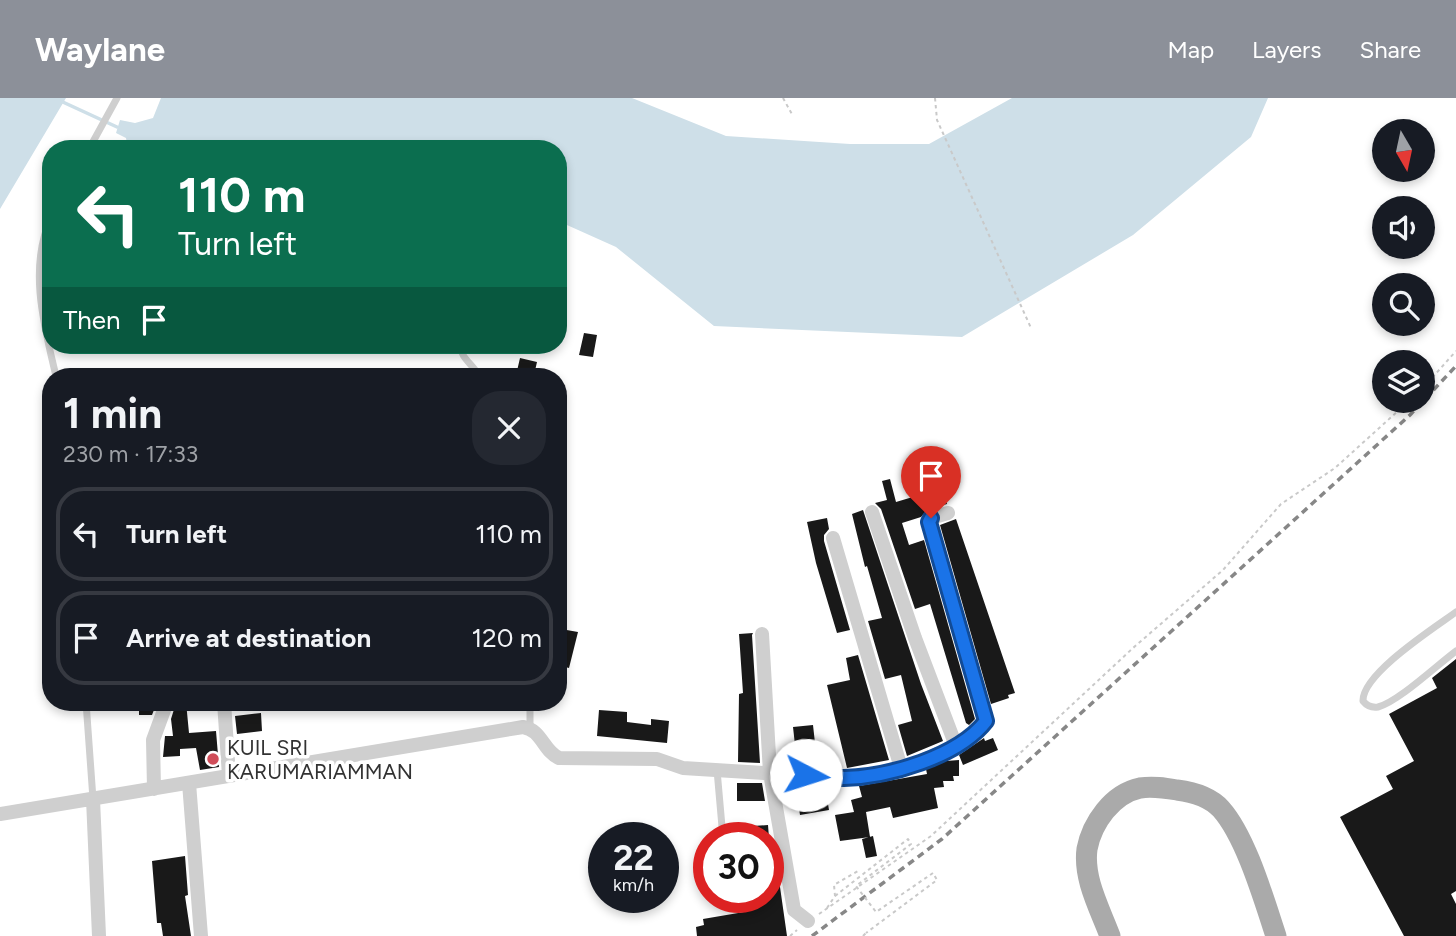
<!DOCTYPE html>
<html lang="en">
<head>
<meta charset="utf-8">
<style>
  body { margin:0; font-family:Figtree,sans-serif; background:#242831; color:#f1f3f6; height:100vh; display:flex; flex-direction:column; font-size:26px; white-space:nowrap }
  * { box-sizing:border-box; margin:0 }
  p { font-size:23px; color:#9ea1a6 }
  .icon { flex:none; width:38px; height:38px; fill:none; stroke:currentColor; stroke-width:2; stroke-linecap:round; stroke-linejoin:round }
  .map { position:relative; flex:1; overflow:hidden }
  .side { position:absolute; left:42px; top:270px; width:525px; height:343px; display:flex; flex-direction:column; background:#171b24; border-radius:28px; box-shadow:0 4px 10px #0003 }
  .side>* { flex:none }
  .banner { position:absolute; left:42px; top:42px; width:525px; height:214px; border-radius:28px; box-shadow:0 4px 10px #0003; background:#0b6e4f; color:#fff; overflow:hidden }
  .needle { width:46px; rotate:171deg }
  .fabs { position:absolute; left:1372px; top:21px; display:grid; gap:14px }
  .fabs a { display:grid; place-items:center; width:63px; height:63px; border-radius:50%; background:#171b24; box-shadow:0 4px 10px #0003; font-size:35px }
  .speed { position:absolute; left:588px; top:724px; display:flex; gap:14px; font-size:35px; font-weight:700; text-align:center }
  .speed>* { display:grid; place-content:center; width:91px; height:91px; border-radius:50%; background:#171b24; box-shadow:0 4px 10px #0003; line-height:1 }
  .speed small { font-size:18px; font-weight:400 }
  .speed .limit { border:10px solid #d22; background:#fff; color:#111 }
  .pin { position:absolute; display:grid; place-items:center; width:60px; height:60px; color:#fff; margin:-72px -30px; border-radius:50% 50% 50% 0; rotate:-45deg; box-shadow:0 0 7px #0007 }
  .pin .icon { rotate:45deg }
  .me { position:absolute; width:77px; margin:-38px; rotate:95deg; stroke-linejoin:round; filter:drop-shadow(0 0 5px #0008) }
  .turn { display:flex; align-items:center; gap:24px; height:147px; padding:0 21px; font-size:32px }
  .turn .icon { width:91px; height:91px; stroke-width:2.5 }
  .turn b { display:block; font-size:49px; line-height:60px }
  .then { display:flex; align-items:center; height:66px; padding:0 21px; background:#0003; gap:14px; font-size:26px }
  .round { display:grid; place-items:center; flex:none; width:74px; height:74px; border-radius:28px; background:#242831 }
  .headline { display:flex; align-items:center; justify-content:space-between; height:119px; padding:0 21px }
  h1 { font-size:42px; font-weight:700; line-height:52px }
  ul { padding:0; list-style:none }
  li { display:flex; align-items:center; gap:21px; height:94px; margin:0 14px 10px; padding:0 7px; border:4px solid #363941; border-radius:28px }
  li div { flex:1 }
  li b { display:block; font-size:26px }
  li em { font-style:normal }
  header { display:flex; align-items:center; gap:42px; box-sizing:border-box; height:98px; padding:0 35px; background:#8c9099; color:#fff }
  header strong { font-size:33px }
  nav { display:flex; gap:38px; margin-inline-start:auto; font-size:24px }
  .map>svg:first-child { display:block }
  .water { fill:#cedfe8 }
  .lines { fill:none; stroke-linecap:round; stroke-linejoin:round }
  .stream { stroke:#cedfe8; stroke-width:3.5 }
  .building { fill:#191919 }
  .path { stroke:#c9c9c9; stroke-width:2; stroke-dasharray:3.5 3.5; stroke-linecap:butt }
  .lane { stroke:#cfcfcf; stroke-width:7 }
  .street { stroke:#cfcfcf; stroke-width:14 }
  .primary { stroke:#aaa; stroke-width:21 }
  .rail { stroke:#878787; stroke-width:3.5; stroke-dasharray:7 5; stroke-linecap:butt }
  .path-bridge { stroke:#c9c9c9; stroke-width:2; stroke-dasharray:3.5 3.5; stroke-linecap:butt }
  .route-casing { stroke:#114b97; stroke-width:18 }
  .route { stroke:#1a73e8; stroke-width:12 }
  .poi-dot { fill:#d04d59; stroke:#fff; stroke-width:2.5 }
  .labels { text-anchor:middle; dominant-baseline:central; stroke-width:7; stroke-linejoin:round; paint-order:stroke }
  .poi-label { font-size:21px; fill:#323232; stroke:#fff; text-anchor:start }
</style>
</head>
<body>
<header>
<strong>Waylane</strong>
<nav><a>Map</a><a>Layers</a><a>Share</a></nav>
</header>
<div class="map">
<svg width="1456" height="838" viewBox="0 0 1456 838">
  <rect width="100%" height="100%" fill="#fff"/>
  <path class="water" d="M0 0H66L0 111Z
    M161 0H632L726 38 850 46H929L1012 0H1268L1251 39 1133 137 962 239 714 228 616 149 558 123V51H128L126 40 116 35 120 22 135 25 153 20Z"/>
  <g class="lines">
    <path class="stream" d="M54 0 117 29"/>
  </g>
  <path class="building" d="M584 235 597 237 593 259 579 257Z
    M520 260 537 264 534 277 517 273Z
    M890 381 896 404 943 390 947 406 928 411 921 419 902 425 909 447 924 442 975 621 969 627 966 625 930 506 915 511 881 411 875 405 887 402 882 383Z
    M863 412 921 586 943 643 907 658 898 627 912 623 901 577 885 581 868 523 882 520 867 468 865 469 852 416Z
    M827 420 829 431 824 437V443L850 532 837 535 816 465 807 424Z
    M956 421 1015 595 1008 597 1009 600 991 606 940 427Z
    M561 531 578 534 569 570 558 567V543Z
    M753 535 752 537 760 665 738 664 739 596 743 595 739 536Z
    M858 557 889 662 847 670 827 587 850 582 846 560Z
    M1456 561V793L1451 796 1456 806V838H1404L1340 719 1393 691 1386 678 1414 663 1389 616 1437 590 1432 580Z
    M147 604H157L152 617H139V605Z
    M186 604 189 635 216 633 219 669 200 672 196 650 180 651V658L163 659 165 638H173L171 621 176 605Z
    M599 612 627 614V624L651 627V621L669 623 667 645 597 638Z
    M261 615 262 633 237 636 235 618Z
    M813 627 817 663 797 665 793 629Z
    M984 640 985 643 993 640 998 652 963 667 959 657Z
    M959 662V678H953L954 683H943L944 689 934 690 938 710 893 720 890 709 866 714 870 739 840 743 835 717 854 714 851 702 862 699 859 688 927 676 926 671 946 663Z
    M737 685H762L765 703H737Z
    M818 688H825L829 712 800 717 796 692Z
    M768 727 769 740H737V729Z
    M873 738 877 758 866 760 862 741Z
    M185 758 188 797 185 798 191 838H163L161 825H157L152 763Z
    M779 782 787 838H697L696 829 704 827 703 821 744 814 743 800H768V783Z"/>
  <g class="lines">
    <path class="path" d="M783 0 793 18
      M935 0 937 22 1031 230
      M1423 290 1456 253
      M827 810 835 798 834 787 858 773
      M819 816 931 738 1133 550 1223 472 1281 406 1335 370 1409 303
      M790 838 797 832
      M863 838 866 835"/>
    <path class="lane" d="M89 51 117 0
      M51 120C28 169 44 228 56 278
      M41 189 51 176
      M460 247C461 261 473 266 479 278
      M1456 514C1434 530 1362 576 1363 603 1367 608 1371 610 1378 609 1398 604 1437 567 1456 553
      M86 604 93 701
      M530 604V630
      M717 672 723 740
      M728 800 729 802"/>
    <path class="street" d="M872 414 915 540 956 648
      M833 440 901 670
      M762 536 770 675 794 812 808 823
      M224 604 229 678
      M189 685 201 838
      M154 691 153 642 167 604
      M93 701 99 838
      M0 716 523 629C542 632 543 653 559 660L657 661 683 670 844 680 875 676 917 665 956 648 979 632 986 623 929 424 931 420 948 415"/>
    <path class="primary" d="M1110 838C1100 811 1083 781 1087 751 1092 725 1112 696 1140 690 1153 688 1165 690 1177 692 1193 694 1210 699 1221 711 1246 739 1264 802 1276 838"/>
    <path class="rail" d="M812 838 942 741 1410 317 1456 268"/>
    <path class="path-bridge" d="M835 798 908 741 911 746 856 788 876 814 933 775 937 782 866 835"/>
  </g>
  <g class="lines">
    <g class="route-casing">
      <path id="route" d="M806 677C818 678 831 680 844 680 888 679 958 659 986 623L929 424 931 420"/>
    </g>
    <use href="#route" class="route"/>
  </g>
  <circle class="poi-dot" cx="213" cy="661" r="7"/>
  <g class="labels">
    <g class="poi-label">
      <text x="227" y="649">KUIL SRI<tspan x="227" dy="24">KARUMARIAMMAN</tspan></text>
    </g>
  </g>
</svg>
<div class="fabs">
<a><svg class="needle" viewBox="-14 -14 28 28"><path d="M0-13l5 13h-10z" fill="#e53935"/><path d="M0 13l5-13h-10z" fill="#9ea1a6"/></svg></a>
<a><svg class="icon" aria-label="sound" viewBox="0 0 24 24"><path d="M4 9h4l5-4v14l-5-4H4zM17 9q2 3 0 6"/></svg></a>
<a><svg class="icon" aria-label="search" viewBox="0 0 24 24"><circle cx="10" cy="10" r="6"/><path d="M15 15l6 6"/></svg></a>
<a><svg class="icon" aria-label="layers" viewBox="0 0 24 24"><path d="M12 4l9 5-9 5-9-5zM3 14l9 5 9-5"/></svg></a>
</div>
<div class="speed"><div>22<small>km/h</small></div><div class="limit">30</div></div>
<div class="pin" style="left:931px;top:420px;background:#d93025"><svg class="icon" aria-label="arrive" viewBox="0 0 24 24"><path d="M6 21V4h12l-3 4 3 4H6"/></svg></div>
<svg class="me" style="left:806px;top:677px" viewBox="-20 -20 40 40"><circle r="19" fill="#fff"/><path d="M0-13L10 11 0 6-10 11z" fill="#1a73e8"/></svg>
<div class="banner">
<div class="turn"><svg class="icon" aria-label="left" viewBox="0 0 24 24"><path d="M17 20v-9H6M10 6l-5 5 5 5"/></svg><div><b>110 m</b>Turn left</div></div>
<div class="then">Then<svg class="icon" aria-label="arrive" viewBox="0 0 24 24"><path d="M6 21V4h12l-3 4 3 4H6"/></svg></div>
</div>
<section class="side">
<div class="headline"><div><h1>1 min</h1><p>230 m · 17:33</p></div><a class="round"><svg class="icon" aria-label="close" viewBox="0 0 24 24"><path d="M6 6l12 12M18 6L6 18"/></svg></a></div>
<ul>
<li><svg class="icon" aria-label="left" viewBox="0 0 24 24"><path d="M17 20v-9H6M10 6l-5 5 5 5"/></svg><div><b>Turn left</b></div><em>110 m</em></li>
<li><svg class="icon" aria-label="arrive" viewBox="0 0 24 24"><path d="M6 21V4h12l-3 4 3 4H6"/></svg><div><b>Arrive at destination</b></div><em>120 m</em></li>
</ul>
</section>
</div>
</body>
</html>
